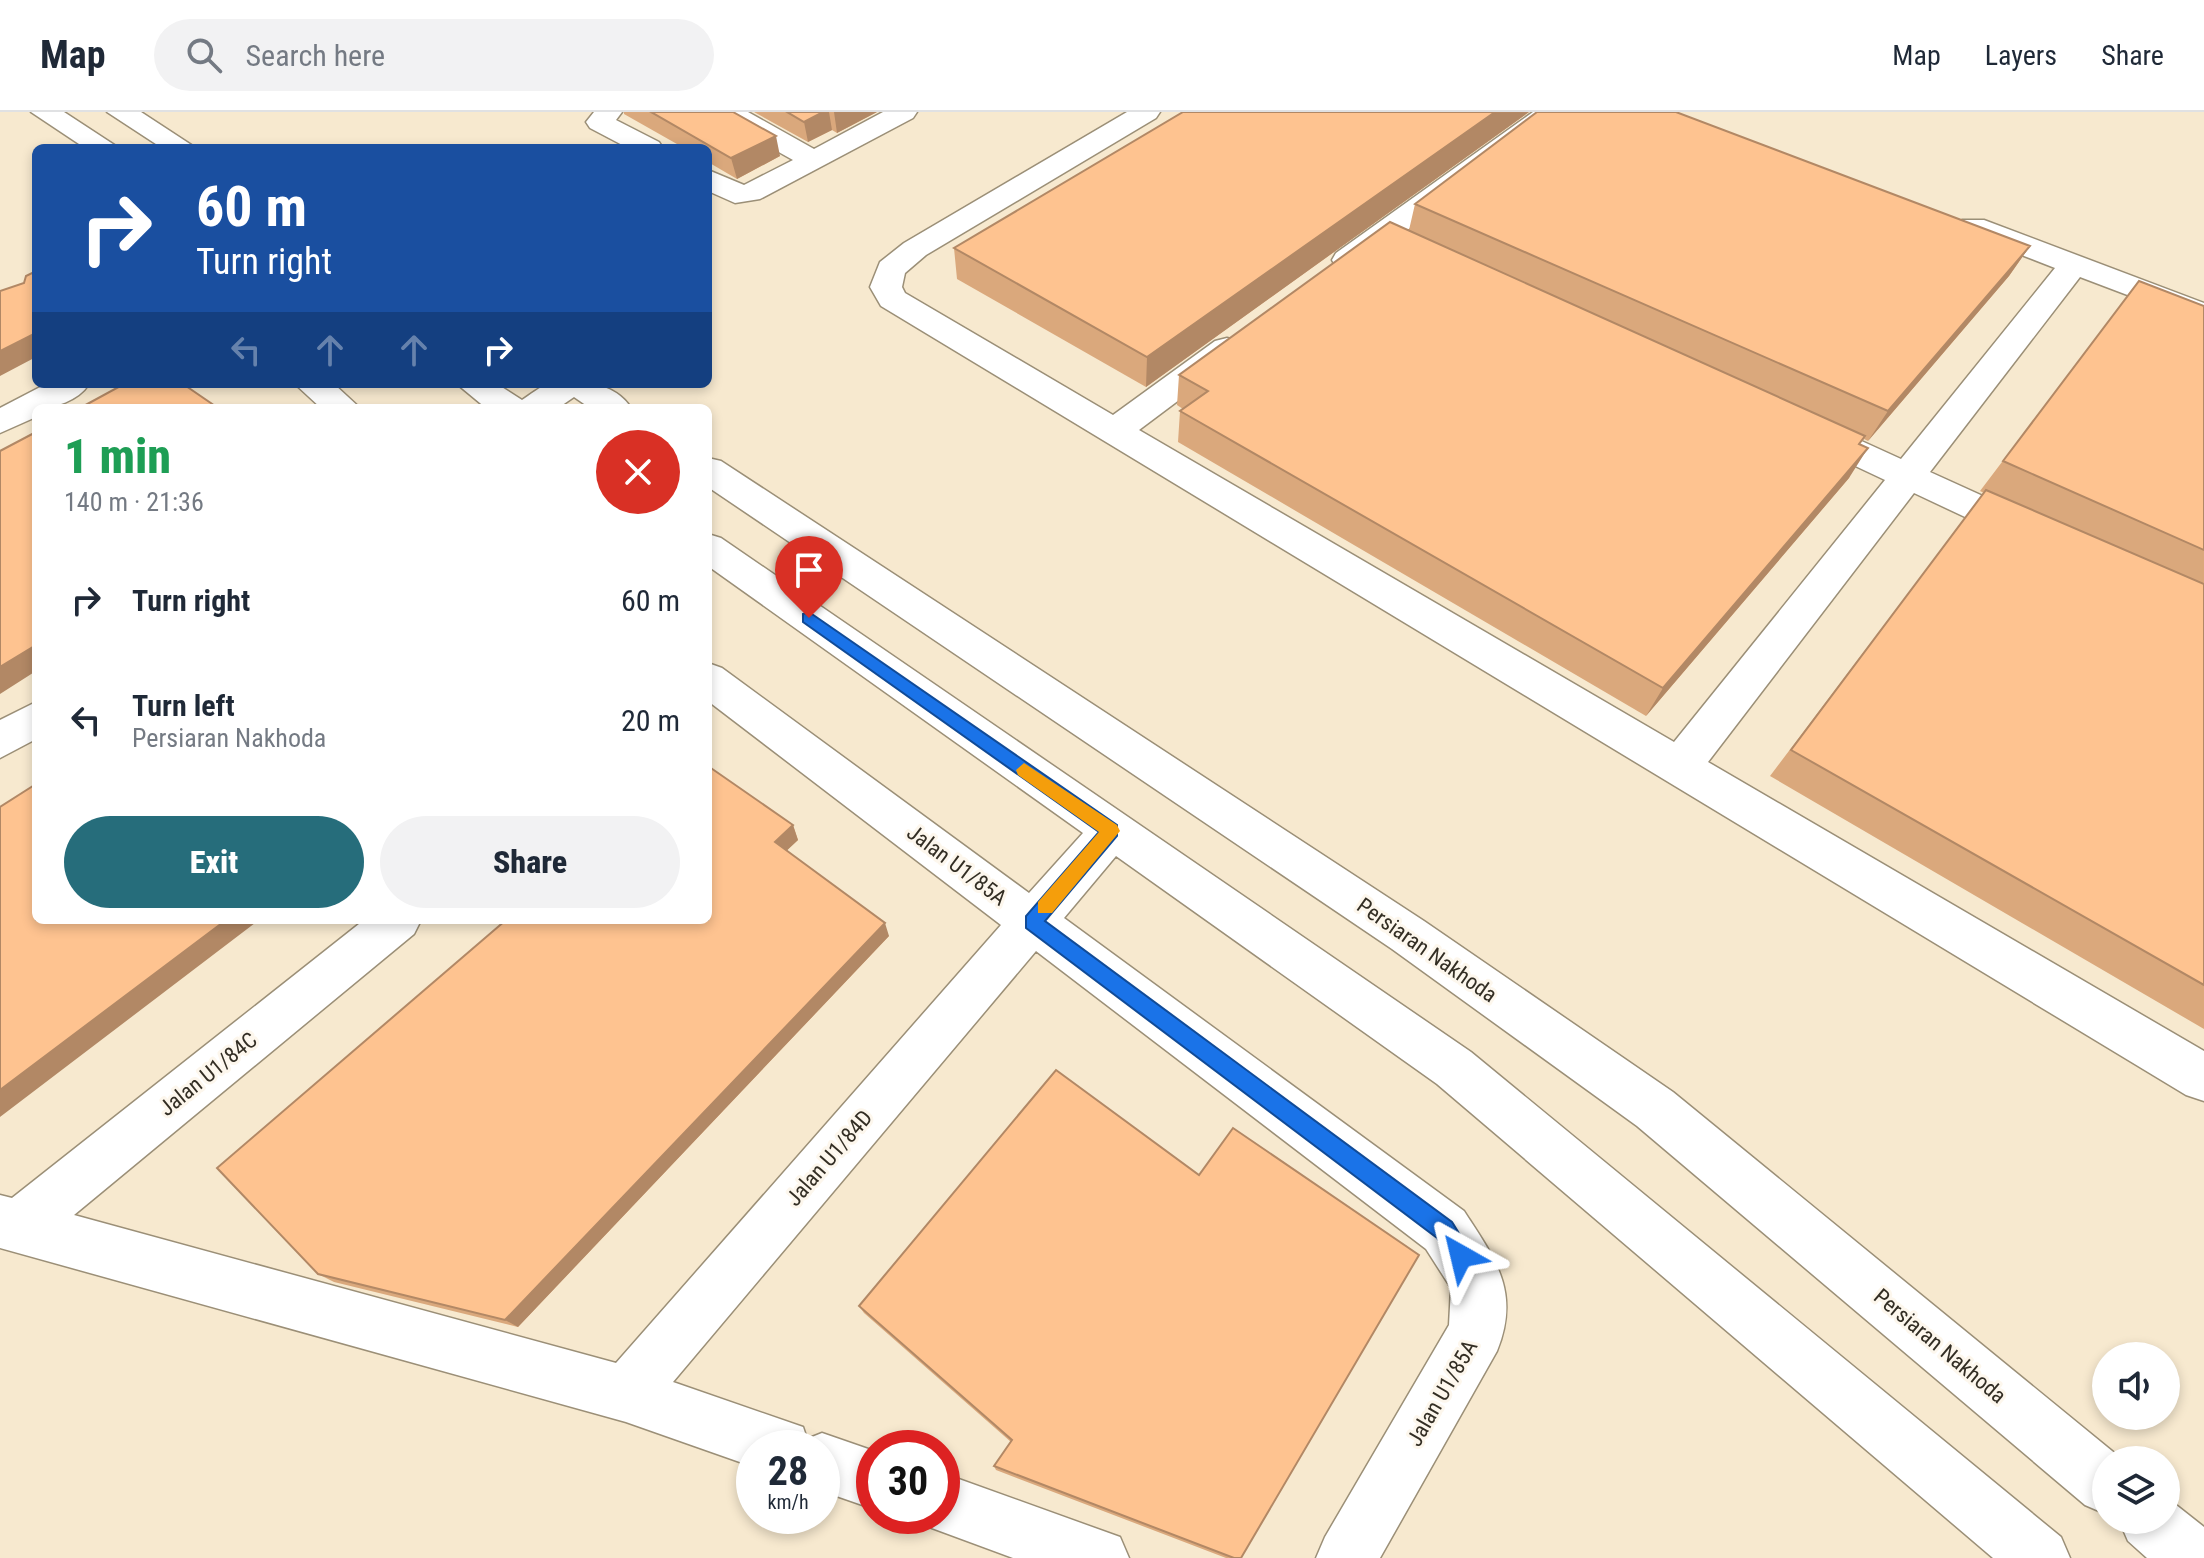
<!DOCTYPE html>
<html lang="en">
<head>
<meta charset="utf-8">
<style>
  body { margin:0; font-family:"Roboto Condensed",sans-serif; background:#f2f2f3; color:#1f2937; height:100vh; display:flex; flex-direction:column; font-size:30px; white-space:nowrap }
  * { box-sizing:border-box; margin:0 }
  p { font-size:26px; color:#747a83 }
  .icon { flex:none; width:44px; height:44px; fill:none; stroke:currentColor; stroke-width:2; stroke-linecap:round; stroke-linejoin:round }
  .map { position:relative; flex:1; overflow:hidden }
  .details { position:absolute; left:32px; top:292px; width:680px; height:520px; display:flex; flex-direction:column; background:#fff; border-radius:12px; box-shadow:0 4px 12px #0003 }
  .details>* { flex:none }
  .top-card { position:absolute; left:32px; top:32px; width:680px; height:244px; border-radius:12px; box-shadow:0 4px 12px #0003; background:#1a4fa0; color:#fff; overflow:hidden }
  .tools { position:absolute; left:2092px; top:1230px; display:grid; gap:16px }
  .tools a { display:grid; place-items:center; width:88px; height:88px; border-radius:50%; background:#fff; box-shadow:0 4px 12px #0003; font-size:40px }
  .speed { position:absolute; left:736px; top:1318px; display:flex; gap:16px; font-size:40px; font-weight:700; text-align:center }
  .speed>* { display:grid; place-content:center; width:104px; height:104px; border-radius:50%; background:#fff; box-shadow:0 4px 12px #0003; line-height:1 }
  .speed small { font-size:20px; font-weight:400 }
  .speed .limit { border:12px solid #d22; background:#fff; color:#111 }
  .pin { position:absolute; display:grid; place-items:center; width:68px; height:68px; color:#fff; margin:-82px -34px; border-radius:50% 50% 50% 0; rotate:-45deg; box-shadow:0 0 8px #0007 }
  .pin .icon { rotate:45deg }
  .me { position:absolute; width:88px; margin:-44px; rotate:323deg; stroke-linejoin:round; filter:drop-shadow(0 0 6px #0008) }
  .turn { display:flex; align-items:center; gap:28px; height:168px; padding:0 32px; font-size:36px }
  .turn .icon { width:104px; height:104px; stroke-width:2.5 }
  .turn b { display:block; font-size:56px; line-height:68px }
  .lanes { display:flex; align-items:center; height:76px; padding:0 32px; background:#0003; justify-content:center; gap:40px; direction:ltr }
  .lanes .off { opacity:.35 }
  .round { display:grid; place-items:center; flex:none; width:84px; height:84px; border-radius:42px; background:#f2f2f3 }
  .headline { display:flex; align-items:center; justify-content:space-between; height:136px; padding:0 32px }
  h1 { font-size:48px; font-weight:800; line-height:60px; color:#1e9e55 }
  .primary-button { display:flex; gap:16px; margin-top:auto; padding:16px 32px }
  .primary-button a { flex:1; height:92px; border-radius:48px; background:#266d7b; color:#fff; font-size:32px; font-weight:800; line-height:92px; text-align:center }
  .primary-button a+a { background:#f2f2f3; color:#1f2937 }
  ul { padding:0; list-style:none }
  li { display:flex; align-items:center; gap:24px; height:120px; padding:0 32px }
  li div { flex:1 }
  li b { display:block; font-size:30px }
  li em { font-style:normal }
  header { display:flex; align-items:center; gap:48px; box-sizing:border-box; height:112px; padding:0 40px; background:#fff; border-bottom:2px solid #e0e1e3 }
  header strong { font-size:38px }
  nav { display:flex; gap:44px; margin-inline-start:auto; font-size:28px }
  .search { width:560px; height:72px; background:#f2f2f3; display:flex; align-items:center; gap:20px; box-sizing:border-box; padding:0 28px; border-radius:44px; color:#747a83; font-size:30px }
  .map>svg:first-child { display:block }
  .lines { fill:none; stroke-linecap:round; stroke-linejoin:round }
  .minor-casing { stroke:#9b8f77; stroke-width:3 }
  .minor { fill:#fff; fill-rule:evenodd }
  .wall { fill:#daa87c }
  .shaded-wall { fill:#b28865 }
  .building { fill:#fec390; stroke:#b28865; stroke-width:2 }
  .route { fill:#1a73e8; stroke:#114b97; stroke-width:2 }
  .slow { fill:#f59e0b }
  .labels { text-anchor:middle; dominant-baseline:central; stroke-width:6; stroke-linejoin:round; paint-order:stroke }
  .street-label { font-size:22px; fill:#332e24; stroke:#fdf7ed }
</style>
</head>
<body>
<header>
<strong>Map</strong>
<div class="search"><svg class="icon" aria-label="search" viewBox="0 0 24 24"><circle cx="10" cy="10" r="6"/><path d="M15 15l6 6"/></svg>Search here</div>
<nav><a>Map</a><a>Layers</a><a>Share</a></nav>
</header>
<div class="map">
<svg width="2204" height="1446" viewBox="0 0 2204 1446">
  <rect width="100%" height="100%" fill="#f7e9cf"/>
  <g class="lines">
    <g class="minor-casing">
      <path id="minor" d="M31 0H64L119 36H85Z
        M107 0H141L196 36H162Z
        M594 0H622L616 8 659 30 663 36H628L590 16 586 10Z
        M714 0H748L814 37 883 0H917L913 6 760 87 735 91 708 79V58L744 73 793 48 718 6Z
        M1127 0H1160L1156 6 926 143 905 161 902 175 905 181 1113 303 1215 229 1227 226 1239 229 1243 236 1239 243 1139 318 1674 630 1885 368 1798 327 1793 319 1798 311 1810 308 1822 311 1901 347 2055 156 1962 120 1958 114 1962 108H1984L2204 191V212L2080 165 1930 360 2040 410 2045 419 2040 428 2027 432 2014 428 1914 381 1708 650 2204 939V989L2186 983 881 194 870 175 880 150 904 131Z
        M1533 0H1565L1358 155H1336L1332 148 1336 141Z
        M46 272H89C78 289 55 296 36 296V305L0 321V296Z
        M295 272H334L360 296H321Z
        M457 272H497L522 288C530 283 540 274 550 272 578 267 615 270 631 296H590L574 285 558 296H486Z
        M708 346 721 349 1424 809 1673 980 2123 1348H2106V1402L2085 1393 1637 1014 1392 837 708 375Z
        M708 422 721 426 1471 940 2061 1425 2070 1446H1993L1437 972 1116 744 1064 806 1464 1099C1495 1147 1521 1180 1497 1239L1380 1446H1316L1325 1425 1449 1213 1451 1176 1426 1137 1036 839 673 1270 803 1315 807 1327 822 1321 874 1339V1397L822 1379V1336H754V1355L626 1310 0 1136V1083L12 1086 364 808H421L414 822 74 1103 616 1251 1001 813 708 589V551L722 556 1029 781 1083 721 708 454Z
        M36 590V627L0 646V608Z
        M942 1361 1120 1425 1129 1446H1013L921 1412 918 1404H942Z
        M2166 1385 2204 1415V1446H2147L2128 1429 2119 1408H2166Z"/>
    </g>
    <use href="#minor" class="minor"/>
  </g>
  <path class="wall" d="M624 0H733L780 44 737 67 708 50V36H684L624 2Z
    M754 0H877L837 21 832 18 808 30Z
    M1183 0H1529L1146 275 957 167 954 136Z
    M1415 92 2030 134 2009 164 1868 329 1864 327 1860 332 1849 366 1646 604 1178 330 1180 299 1183 297 1177 293 1179 263 1409 118Z
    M2139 169 2204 194V917L1770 664 1984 381 1980 379Z
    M793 713 798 728 787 738 889 824 518 1215 334 1170 318 1162Z
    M859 1194 1241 1446H1226L996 1358 994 1354 1011 1330 864 1201Z"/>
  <path class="shaded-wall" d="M823 0H829L832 18 808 30 804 10Z
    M834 0H877L837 21Z
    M1495 0H1529L1146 275 1147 245Z
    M776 24 780 44 737 67 731 46Z
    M2030 134 2009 164 1868 329 1888 299Z
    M36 221V245L0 264V239Z
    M1868 336 1849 366 1646 604 1663 576Z
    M36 533V559L0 582V555Z
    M793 713 798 728 781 744 775 730Z
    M226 808H259L0 1005V978Z
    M885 811 889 824 518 1215 505 1208Z"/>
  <path class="building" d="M651 0H733L776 24 731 46Z
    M787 0H823L804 10Z
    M1183 0H1495L1147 245 954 136Z
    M1537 0H1676L2030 134 1888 299 1415 92Z
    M1390 110 1865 324 1859 332 1868 336 1663 576 1180 299 1208 279 1179 263Z
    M36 159V221L0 239V179L24 171 26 164Z
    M2139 169 2204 194V438L2003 349Z
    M124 272H183L218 296H80Z
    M36 320V533L0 555V339Z
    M1986 378 2204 472V873L1791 638Z
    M708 654 793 713 775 730 885 811 505 1208 318 1162 217 1056 506 808H708Z
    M36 672V808H226L0 978V695Z
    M1056 958 1199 1063 1233 1016 1419 1143 1241 1446H1234L994 1354 1012 1328 859 1194Z"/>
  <path class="route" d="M809 500 1117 713V724L1045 809 1452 1110 1473 1144 1469 1152 1461 1155 1454 1152 1437 1126 1026 816V804L1099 720 803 510V502Z"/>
  <path class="slow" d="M1024 651 1117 713 1120 719 1052 801H1038V790L1099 720 1018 663 1016 658Z"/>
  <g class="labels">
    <g class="street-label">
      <text transform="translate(957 753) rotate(37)">Jalan U1/85A</text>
      <text transform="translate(1427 838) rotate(35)">Persiaran Nakhoda</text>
      <text transform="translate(208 962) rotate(-39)">Jalan U1/84C</text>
      <text transform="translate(829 1046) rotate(-49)">Jalan U1/84D</text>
      <text transform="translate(1940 1234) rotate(40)">Persiaran Nakhoda</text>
      <text transform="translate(1442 1281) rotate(-60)">Jalan U1/85A</text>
    </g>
  </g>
</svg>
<div class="tools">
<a><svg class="icon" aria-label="sound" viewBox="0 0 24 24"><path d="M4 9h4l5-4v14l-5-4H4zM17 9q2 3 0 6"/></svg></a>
<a><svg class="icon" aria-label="layers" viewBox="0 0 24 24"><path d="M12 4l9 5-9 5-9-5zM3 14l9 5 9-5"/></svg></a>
</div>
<div class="speed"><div>28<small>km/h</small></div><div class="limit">30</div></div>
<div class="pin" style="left:809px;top:506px;background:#d93025"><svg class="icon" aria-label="arrive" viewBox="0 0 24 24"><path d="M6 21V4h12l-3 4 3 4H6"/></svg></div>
<svg class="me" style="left:1461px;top:1144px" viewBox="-20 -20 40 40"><path d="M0-17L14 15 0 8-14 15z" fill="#1a73e8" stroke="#fff" stroke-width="4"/></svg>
<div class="top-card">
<div class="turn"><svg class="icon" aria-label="right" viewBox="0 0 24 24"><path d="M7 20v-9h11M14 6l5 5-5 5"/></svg><div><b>60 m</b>Turn right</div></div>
<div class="lanes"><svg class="icon off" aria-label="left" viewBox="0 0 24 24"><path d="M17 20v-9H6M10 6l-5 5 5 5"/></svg><svg class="icon off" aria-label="ahead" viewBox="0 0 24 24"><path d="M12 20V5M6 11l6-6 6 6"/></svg><svg class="icon off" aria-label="ahead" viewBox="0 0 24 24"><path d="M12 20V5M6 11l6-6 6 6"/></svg><svg class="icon" aria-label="right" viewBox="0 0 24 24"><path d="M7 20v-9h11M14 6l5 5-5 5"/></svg></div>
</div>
<section class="details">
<div class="headline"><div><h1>1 min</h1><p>140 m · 21:36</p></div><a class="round" style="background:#d93025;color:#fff"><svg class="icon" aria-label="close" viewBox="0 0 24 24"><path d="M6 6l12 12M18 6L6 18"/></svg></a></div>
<ul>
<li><svg class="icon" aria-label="right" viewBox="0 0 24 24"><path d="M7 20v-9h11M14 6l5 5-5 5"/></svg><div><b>Turn right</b></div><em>60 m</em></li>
<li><svg class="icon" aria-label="left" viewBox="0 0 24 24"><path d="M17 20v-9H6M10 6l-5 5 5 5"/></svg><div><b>Turn left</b><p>Persiaran Nakhoda</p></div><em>20 m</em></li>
</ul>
<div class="primary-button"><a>Exit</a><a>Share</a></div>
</section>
</div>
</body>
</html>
